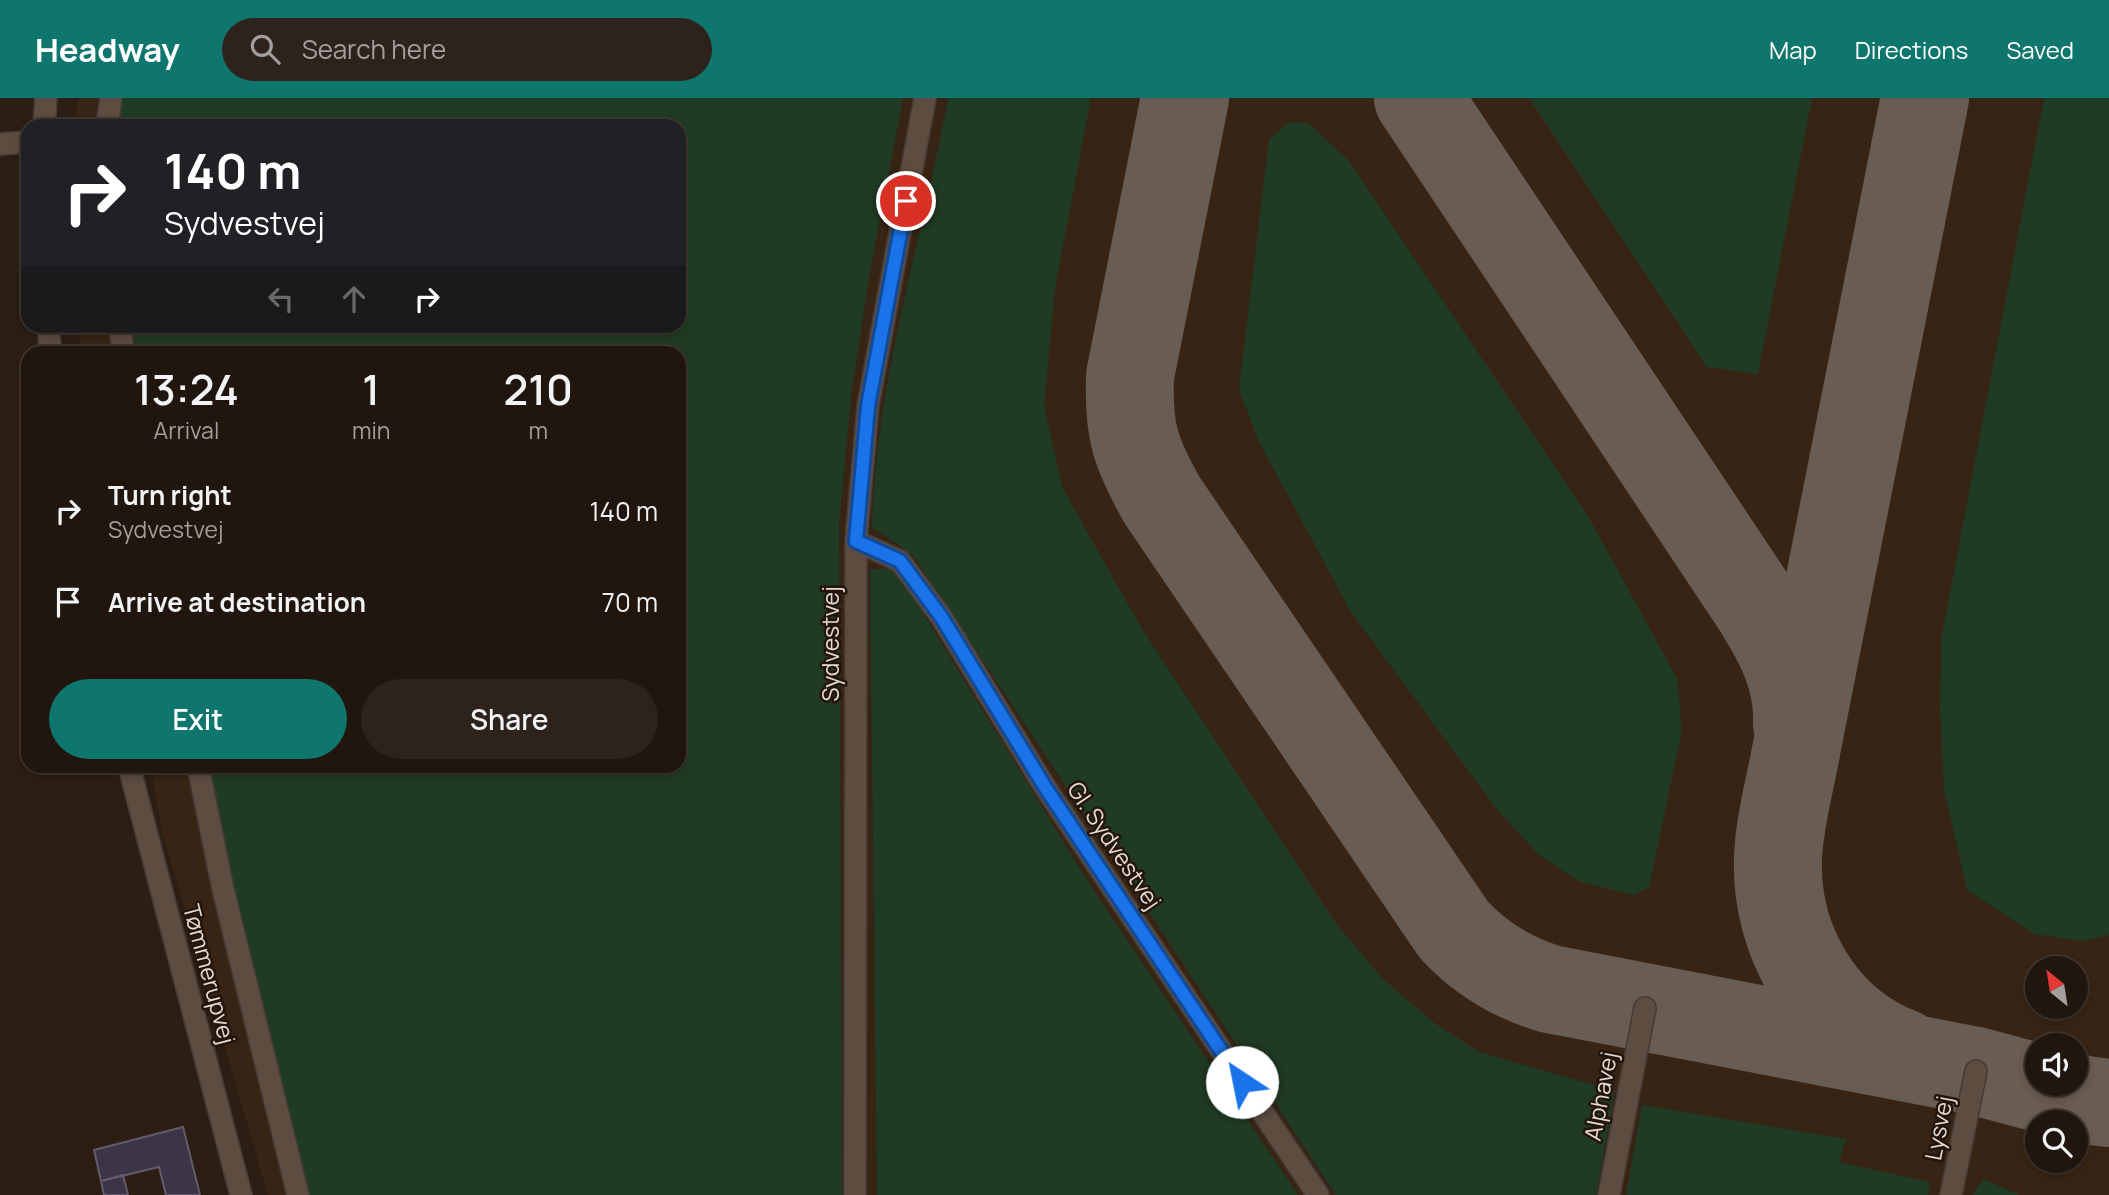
<!DOCTYPE html>
<html lang="en">
<head>
<meta charset="utf-8">
<style>
  body { margin:0; font-family:Manrope,sans-serif; background:#2d231c; color:#f1f3f6; height:100vh; display:flex; flex-direction:column; font-size:26px; white-space:nowrap }
  * { box-sizing:border-box; margin:0 }
  p { font-size:23px; color:#a29f9e }
  .icon { flex:none; width:38px; height:38px; fill:none; stroke:currentColor; stroke-width:2; stroke-linecap:round; stroke-linejoin:round }
  .map { position:relative; flex:1; overflow:hidden }
  .panel { position:absolute; left:21px; top:248px; width:665px; height:427px; display:flex; flex-direction:column; background:#21160e; border-radius:21px; box-shadow:0 4px 10px #0003,0 0 0 2px #3e352e }
  .panel>* { flex:none }
  .banner { position:absolute; left:21px; top:21px; width:665px; height:214px; border-radius:21px; box-shadow:0 4px 10px #0003,0 0 0 2px #3e352e; background:#202124; color:#fff; overflow:hidden }
  .needle { width:46px; rotate:330deg }
  .buttons { position:absolute; left:2025px; top:858px; display:grid; gap:14px }
  .buttons a { display:grid; place-items:center; width:63px; height:63px; border-radius:50%; background:#21160e; box-shadow:0 4px 10px #0003,0 0 0 2px #3e352e; font-size:35px }
  .pin { position:absolute; display:grid; place-items:center; width:60px; height:60px; color:#fff; margin:-30px; border:4px solid #fff; border-radius:50%; box-shadow:0 2px 7px #0007 }
  .me { position:absolute; width:77px; margin:-38px; rotate:326deg; stroke-linejoin:round; filter:drop-shadow(0 0 5px #0008) }
  .turn { display:flex; align-items:center; gap:24px; height:147px; padding:0 28px; font-size:32px }
  .turn .icon { width:91px; height:91px; stroke-width:2.5 }
  .turn b { display:block; font-size:49px; line-height:60px }
  .lanes { display:flex; align-items:center; height:66px; padding:0 28px; background:#0003; justify-content:center; gap:35px; direction:ltr }
  .lanes .off { opacity:.35 }
  .eta { display:flex; justify-content:space-evenly; align-items:center; height:119px; text-align:center }
  .eta b { font-size:42px; font-weight:600; line-height:49px }
  .button { display:flex; gap:14px; margin-top:auto; padding:14px 28px }
  .button a { flex:1; height:80px; border-radius:42px; background:#0f766e; color:#fff; font-size:28px; font-weight:600; line-height:80px; text-align:center }
  .button a+a { background:#2d231c; color:#f1f3f6 }
  ul { padding:0; list-style:none }
  li { display:flex; align-items:center; gap:21px; height:91px; padding:0 28px }
  li div { flex:1 }
  li b { display:block; font-size:26px }
  li em { font-style:normal }
  header { display:flex; align-items:center; gap:42px; box-sizing:border-box; height:98px; padding:0 35px; background:#0f766e; color:#fff }
  header strong { font-size:33px }
  nav { display:flex; gap:38px; margin-inline-start:auto; font-size:24px }
  .search { width:490px; height:63px; background:#2d231c; display:flex; align-items:center; gap:18px; box-sizing:border-box; padding:0 24px; border-radius:38px; color:#a29f9e; font-size:26px }
  .map>svg:first-child { display:block }
  .built { fill:#372414; fill-rule:evenodd }
  .green { fill:#203b24 }
  .lines { fill:none; stroke-linecap:round; stroke-linejoin:round }
  .taxiway { stroke:#695c52; stroke-width:88 }
  .building { fill:#3c3546; stroke:#625b6d; stroke-width:2 }
  .minor-casing { stroke:#463b34; stroke-width:24 }
  .minor { stroke:#5d4c40; stroke-width:21 }
  .route-casing { stroke:#114b97; stroke-width:18 }
  .route { stroke:#1a73e8; stroke-width:12 }
  .labels { text-anchor:middle; dominant-baseline:central; stroke-width:5; stroke-linejoin:round; paint-order:stroke }
  .street-label { font-size:23px; fill:#e5dbd4; stroke:#23150a }
</style>
</head>
<body>
<header>
<strong>Headway</strong>
<div class="search"><svg class="icon" aria-label="search" viewBox="0 0 24 24"><circle cx="10" cy="10" r="6"/><path d="M15 15l6 6"/></svg>Search here</div>
<nav><a>Map</a><a>Directions</a><a>Saved</a></nav>
</header>
<div class="map">
<svg width="2109" height="1097" viewBox="0 0 2109 1097">
  <rect width="100%" height="100%" fill="#2c1e13"/>
  <path class="built" d="M77 0H2109V1097H268L162 733 151 669 679 668V256H81L78 228H679V28H76ZM2037 870H2076V908H2037ZM2037 947H2076V985H2037ZM2037 1024H2076V1062H2037Z"/>
  <path class="green" d="M119 0H903L870 174 852 291 839 424 842 1097H307L248 864 208 669 679 668V256L136 255 133 228H679V28H116Z
    M948 0H1091L1055 191 1044 308 1062 389 1142 531 1335 824 1382 880 1433 924 1479 954 1615 993 1596 1097H1336L913 457 872 429C876 284 922 142 948 0Z
    M1529 0H1812L1758 276 1707 269Z
    M2044 0H2109V837L2082 843 2034 836 1967 792 1944 691 1940 612 1941 542Z
    M1289 24 1308 25 1349 63 1588 418 1677 580 1682 632 1649 790 1634 797 1580 784 1539 757 1495 709 1351 514 1258 342 1239 291 1269 41Z
    M884 470 894 472 905 486 1088 784 1298 1097H877L870 472Z
    M1642 1007 1846 1041 1839 1064 1930 1084 1928 1097H1626Z
    M1983 1081 2020 1097H1973Z"/>
  <g class="lines">
    <path class="taxiway" d="M1185 0 1130 278C1128 333 1135 354 1162 402L1454 832C1481 861 1513 880 1550 891L1976 973 2085 1002 2109 1005
      M1418 0 1755 506C1779 544 1799 580 1797 626
      M1902 955C1823 925 1775 844 1778 760 1779 725 1791 683 1797 648L1925 0"/>
  </g>
  <path class="building" d="M183 1029 200 1097H166L159 1069 101 1083 94 1052Z
    M123 1077 128 1097H104L101 1083Z"/>
  <g class="lines">
    <g class="minor-casing">
      <path id="minor" d="M44 28 46 0
        M107 28 111 0
        M0 46 28 44
        M48 228 51 256
        M120 228 123 256
        M856 443 900 463 942 520 1045 689 1318 1097
        M129 668 241 1097
        M198 668 223 791 298 1097
        M855 1097 856 443 868 308 925 0
        M1609 1097 1645 910
        M1951 1097 1976 973"/>
    </g>
    <use href="#minor" class="minor"/>
  </g>
  <g class="lines">
    <g class="route-casing">
      <path id="route" d="M906 103 868 308 856 443 900 463 942 520 1045 689 1242 984"/>
    </g>
    <use href="#route" class="route"/>
  </g>
  <g class="labels">
    <g class="street-label">
      <text transform="translate(830 546) rotate(-90)">Sydvestvej</text>
      <text transform="translate(1115 747) rotate(56)">Gl. Sydvestvej</text>
      <text transform="translate(210 876) rotate(75)">Tømmerupvej</text>
      <text transform="translate(1600 998) rotate(-79)">Alphavej</text>
      <text transform="translate(1938 1030) rotate(-79)">Lysvej</text>
    </g>
  </g>
</svg>
<div class="buttons">
<a><svg class="needle" viewBox="-14 -14 28 28"><path d="M0-13l5 13h-10z" fill="#e53935"/><path d="M0 13l5-13h-10z" fill="#a29f9e"/></svg></a>
<a><svg class="icon" aria-label="sound" viewBox="0 0 24 24"><path d="M4 9h4l5-4v14l-5-4H4zM17 9q2 3 0 6"/></svg></a>
<a><svg class="icon" aria-label="search" viewBox="0 0 24 24"><circle cx="10" cy="10" r="6"/><path d="M15 15l6 6"/></svg></a>
</div>
<div class="pin" style="left:906px;top:103px;background:#d93025"><svg class="icon" aria-label="arrive" viewBox="0 0 24 24"><path d="M6 21V4h12l-3 4 3 4H6"/></svg></div>
<svg class="me" style="left:1242px;top:984px" viewBox="-20 -20 40 40"><circle r="19" fill="#fff"/><path d="M0-13L10 11 0 6-10 11z" fill="#1a73e8"/></svg>
<div class="banner">
<div class="turn"><svg class="icon" aria-label="right" viewBox="0 0 24 24"><path d="M7 20v-9h11M14 6l5 5-5 5"/></svg><div><b>140 m</b>Sydvestvej</div></div>
<div class="lanes"><svg class="icon off" aria-label="left" viewBox="0 0 24 24"><path d="M17 20v-9H6M10 6l-5 5 5 5"/></svg><svg class="icon off" aria-label="ahead" viewBox="0 0 24 24"><path d="M12 20V5M6 11l6-6 6 6"/></svg><svg class="icon" aria-label="right" viewBox="0 0 24 24"><path d="M7 20v-9h11M14 6l5 5-5 5"/></svg></div>
</div>
<section class="panel">
<div class="eta">
<div><b>13:24</b><p>Arrival</p></div>
<div><b>1</b><p>min</p></div>
<div><b>210</b><p>m</p></div>
</div>
<ul>
<li><svg class="icon" aria-label="right" viewBox="0 0 24 24"><path d="M7 20v-9h11M14 6l5 5-5 5"/></svg><div><b>Turn right</b><p>Sydvestvej</p></div><em>140 m</em></li>
<li><svg class="icon" aria-label="arrive" viewBox="0 0 24 24"><path d="M6 21V4h12l-3 4 3 4H6"/></svg><div><b>Arrive at destination</b></div><em>70 m</em></li>
</ul>
<div class="button"><a>Exit</a><a>Share</a></div>
</section>
</div>
</body>
</html>
